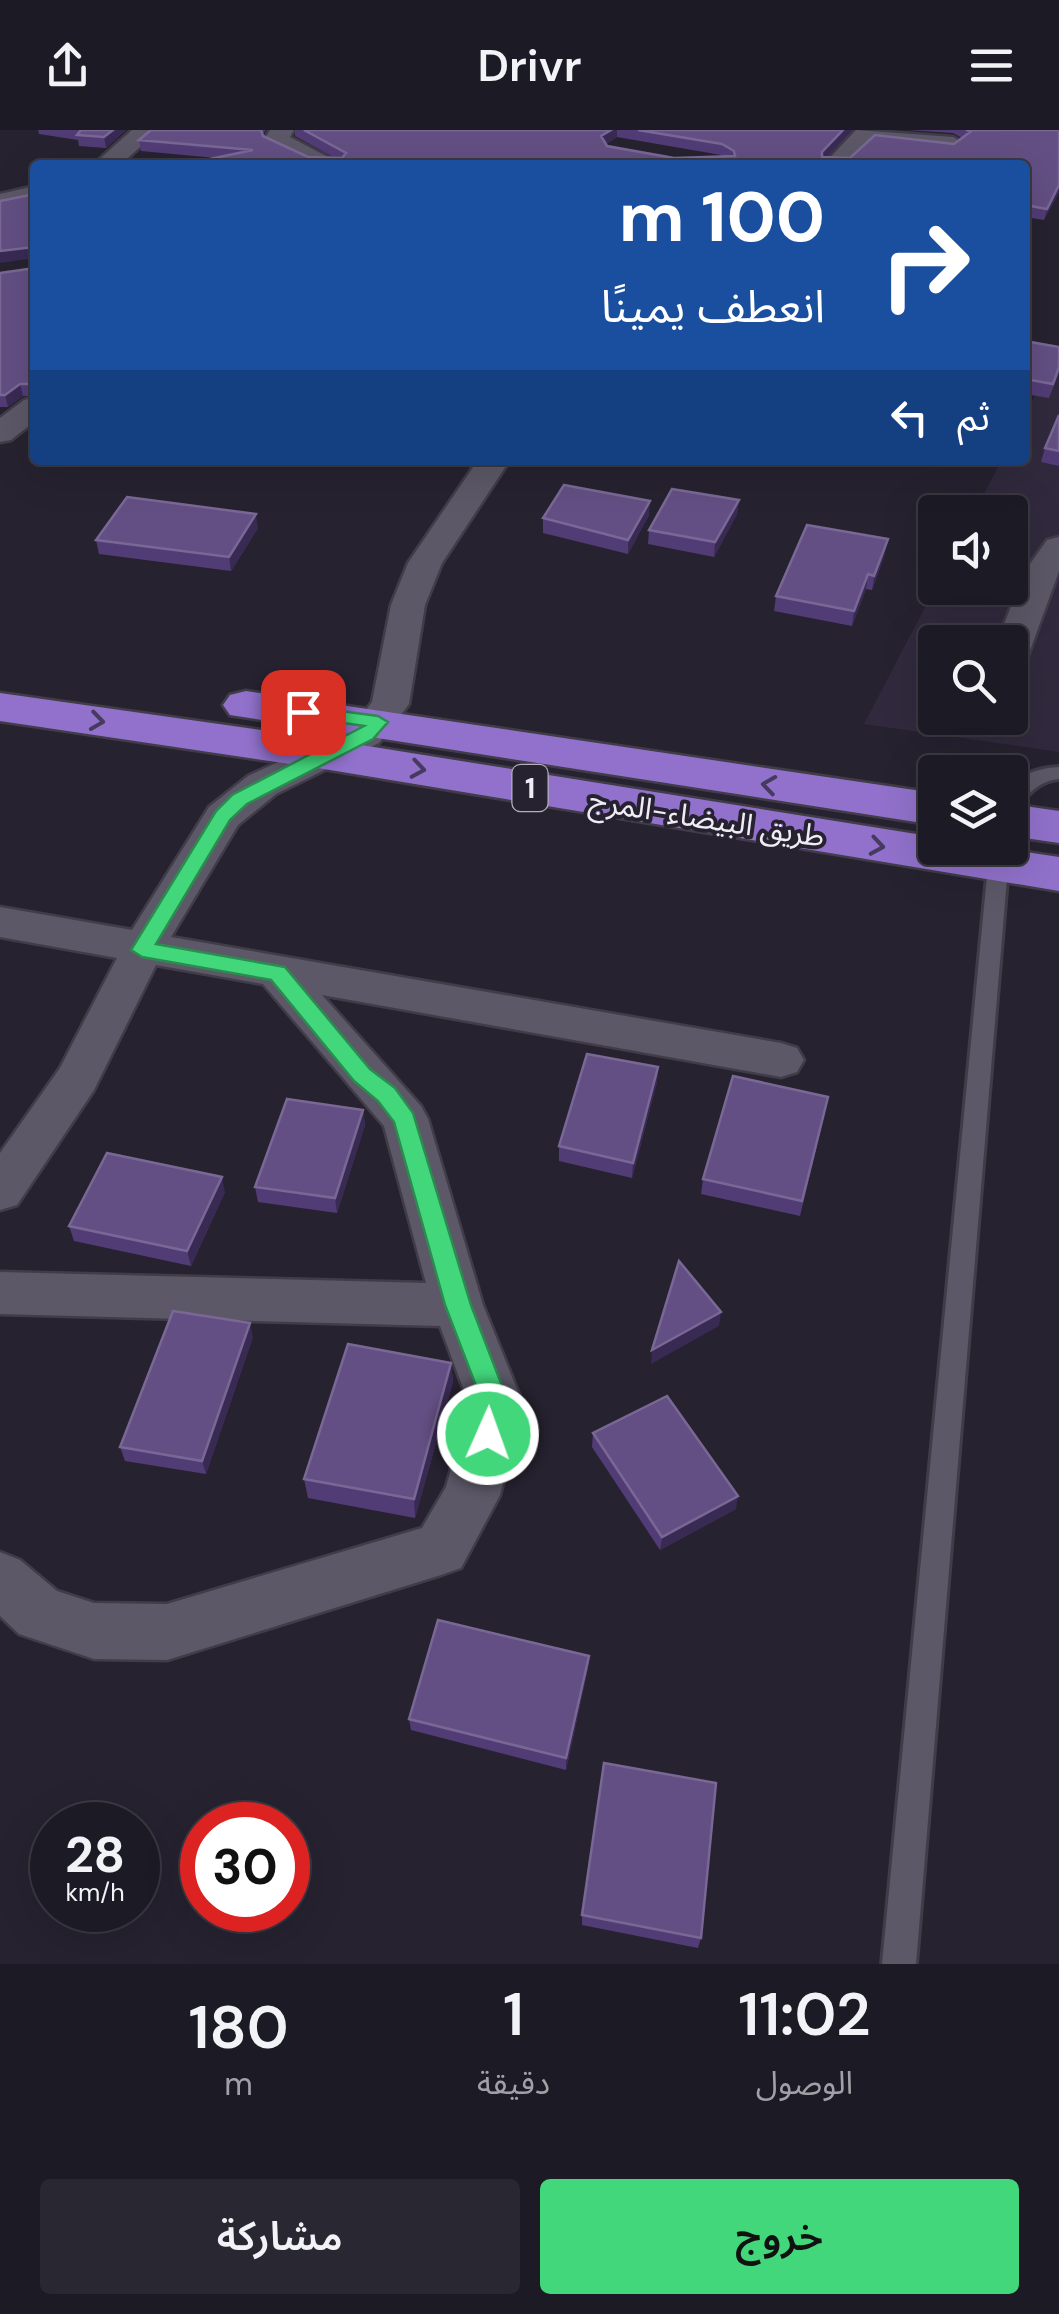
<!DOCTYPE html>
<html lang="ar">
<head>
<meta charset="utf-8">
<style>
  body { margin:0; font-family:"DM Sans","Noto Sans Arabic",sans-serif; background:#292731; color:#f1f3f6; direction:rtl; height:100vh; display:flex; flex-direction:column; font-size:38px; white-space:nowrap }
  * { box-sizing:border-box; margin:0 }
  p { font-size:32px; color:#a0a1a6 }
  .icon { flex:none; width:55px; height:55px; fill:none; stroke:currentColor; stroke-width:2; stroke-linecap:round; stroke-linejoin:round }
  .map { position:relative; height:1834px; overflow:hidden; direction:ltr }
  .drawer { display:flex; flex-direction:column; background:#1c1a24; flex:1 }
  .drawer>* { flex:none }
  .banner { position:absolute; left:30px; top:30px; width:1000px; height:305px; border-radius:10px; box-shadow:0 10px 40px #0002,0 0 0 2px #3a3841; direction:rtl; background:#1a4fa0; color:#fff; overflow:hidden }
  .fabs { position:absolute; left:918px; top:365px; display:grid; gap:20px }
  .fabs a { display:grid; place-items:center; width:110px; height:110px; border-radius:10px; background:#1c1a24; box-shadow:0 10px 40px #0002,0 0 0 2px #3a3841; font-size:50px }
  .speed { position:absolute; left:30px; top:1672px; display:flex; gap:20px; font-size:50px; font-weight:700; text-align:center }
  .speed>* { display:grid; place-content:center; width:130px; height:130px; border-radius:50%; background:#1c1a24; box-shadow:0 10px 40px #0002,0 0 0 2px #3a3841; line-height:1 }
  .speed small { font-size:25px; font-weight:400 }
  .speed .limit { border:15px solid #d22; background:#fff; color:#111 }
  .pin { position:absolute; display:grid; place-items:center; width:85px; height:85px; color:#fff; margin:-42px; border-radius:20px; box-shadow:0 5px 15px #0006 }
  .me { position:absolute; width:110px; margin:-55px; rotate:2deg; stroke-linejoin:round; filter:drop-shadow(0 0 8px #0008) }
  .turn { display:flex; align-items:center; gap:35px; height:210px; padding:0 40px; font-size:45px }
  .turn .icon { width:130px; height:130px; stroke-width:2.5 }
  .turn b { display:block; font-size:70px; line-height:85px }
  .then { display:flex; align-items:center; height:95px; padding:0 40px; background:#0003; gap:20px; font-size:38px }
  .eta { display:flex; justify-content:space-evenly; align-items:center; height:170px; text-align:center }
  .eta b { font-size:60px; font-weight:600; line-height:70px }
  .action { display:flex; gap:20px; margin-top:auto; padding:20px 40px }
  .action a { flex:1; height:115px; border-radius:10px; background:#42d77b; color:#111; font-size:40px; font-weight:600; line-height:115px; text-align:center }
  .action a+a { background:#292731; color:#f1f3f6 }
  header { display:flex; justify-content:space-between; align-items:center; height:130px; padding:0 40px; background:#1c1a24; font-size:45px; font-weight:600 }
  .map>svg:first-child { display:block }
  .built { fill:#312a3e; fill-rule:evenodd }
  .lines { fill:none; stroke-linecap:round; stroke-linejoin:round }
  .lane-casing { stroke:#403c48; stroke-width:6 }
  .street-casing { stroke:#403c48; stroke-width:5 }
  .highway-casing { stroke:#403c48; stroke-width:5 }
  .lane { fill:#5c5867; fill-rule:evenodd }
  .street { fill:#5c5867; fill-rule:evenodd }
  .highway { fill:#9171cb; fill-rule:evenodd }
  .wall { fill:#523c76; fill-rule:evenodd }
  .shaded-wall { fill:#392a54 }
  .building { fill:#634f83; stroke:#796895; stroke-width:2.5 }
  .oneway { stroke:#463a5e }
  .route { fill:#42d77b; stroke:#2b8c50; stroke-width:2.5 }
  .labels { text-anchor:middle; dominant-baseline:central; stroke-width:8; stroke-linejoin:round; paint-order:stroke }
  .shield { fill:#262230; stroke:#b3afbb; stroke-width:2.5 }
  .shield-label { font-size:28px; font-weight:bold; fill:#efecf6 }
  .street-label { font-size:30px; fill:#efecf6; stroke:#262230 }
</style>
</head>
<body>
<header><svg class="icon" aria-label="menu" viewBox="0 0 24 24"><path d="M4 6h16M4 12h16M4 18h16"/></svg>Drivr<svg class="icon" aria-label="share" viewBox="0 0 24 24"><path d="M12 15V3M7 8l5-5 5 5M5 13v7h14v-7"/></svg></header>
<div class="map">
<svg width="1059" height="1834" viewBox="0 0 1059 1834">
  <rect width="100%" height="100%" fill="#262230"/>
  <path class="built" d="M1059 220V622L864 594 935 458H1010V382H974L1002 330H1025V285ZM935 512H1010V588H935Z"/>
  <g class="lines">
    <g class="lane-casing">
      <path id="lane" d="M1059 637V649C1035 651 1029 669 1010 676V657C1024 643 1039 638 1059 637Z
        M998 729 1008 736 916 1834H882L988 736Z"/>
    </g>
    <g class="street-casing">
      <path id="street" d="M132 0H159L120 35H93Z
        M270 0H294L290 7 343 35H311L267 15 264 10Z
        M856 0 953 7 965 14 953 21 872 12 849 35H823Z
        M35 56V72L0 80V64Z
        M35 267V291L11 310 0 312V288L24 270Z
        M478 330H510L442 433 425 475 409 574 403 582 379 613 276 664 238 695 171 807 781 913 797 918 804 930 797 942 781 947 322 865 421 976 428 989 483 1175 523 1274 500 1365 461 1438 441 1445 167 1530 94 1529 19 1504 0 1486V1422L20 1430 57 1461 94 1473 167 1474 422 1398 446 1357 469 1274 440 1196 0 1184V1142L426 1153 384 996 263 854 156 835 94 960 17 1075 0 1080V1023L60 938 117 828 0 807V777L132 800 209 677 248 646 353 597 372 572 391 475 408 433Z
        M1059 407V441L1028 526 1023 534 1010 537V512H997L1025 441 1047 410Z"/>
    </g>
    <g class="highway-casing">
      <path id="highway" d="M246 561 935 663V695L230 585 223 575 230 565Z
        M0 563 324 609 935 707V718H1000L1059 727V761L324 639 0 591Z
        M1010 674 1059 681V713L1010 706Z"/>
    </g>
    <use href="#lane" class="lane"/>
    <use href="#street" class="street"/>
    <use href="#highway" class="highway"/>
  </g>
  <path class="wall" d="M38 0H126L106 18 79 16 78 10 39 4Z
    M151 0H266L262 5 308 27 335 28 295 6V0H853L826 27 850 28 954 14 962 8 953 3 908 0H1059V62L1044 90 1025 87V35L216 28 141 21 139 10ZM617 7 721 25 724 27 674 28 607 16 606 14Z
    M35 138V266H23L8 277H0V143Z
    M1025 211 1059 242 1049 268 1025 264Z
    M1059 285V336L1041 332 1045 318Z
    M739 370 737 384 714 427 648 414 649 400Z
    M649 385 628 424 543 403V388Z
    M258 398 231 441 99 424 96 410Z
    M885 424 872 460 866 459 852 496 774 481 776 466Z
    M658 937 657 952 632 1048 559 1031V1016Z
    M363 980 365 995 337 1083 258 1072 255 1057Z
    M825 982 800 1086 701 1064 703 1049Z
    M225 1062 191 1136 74 1111 69 1096Z
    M253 1207 206 1344 125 1331 120 1317Z
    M451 1233 453 1252 415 1388 308 1368 304 1349Z
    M593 1303 736 1379 660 1420 592 1317Z
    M589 1526 588 1538 566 1640 411 1600 409 1589Z
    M582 1785 701 1808 698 1818 582 1795Z"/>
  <path class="shaded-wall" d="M113 0H126L106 18 104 7Z
    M611 0H617V7L600 17 601 6Z
    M843 0H853L820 32 822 22Z
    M1059 55V62L1044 90 1047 79Z
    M35 117V128L0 133V121Z
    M20 254 23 266 8 277 5 265Z
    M739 370 737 384 714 427 715 412Z
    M650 371 649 385 628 424V410Z
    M256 384 258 398 231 441 229 427Z
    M888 409 885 424 872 460 874 446Z
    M868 444 866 459 852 496 854 481Z
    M658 937 657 952 632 1048 633 1033Z
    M363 980 365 995 337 1083 335 1068Z
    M222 1047 225 1062 191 1136 187 1121Z
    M721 1182 719 1196 651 1234 652 1220Z
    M250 1193 253 1207 206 1344 202 1331Z
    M451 1233 453 1252 415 1388 414 1369Z
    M738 1366 736 1379 660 1420 662 1407Z
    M589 1526 588 1538 566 1640V1628Z"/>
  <path class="building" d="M81 0H113L104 7 77 5Z
    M151 0H261L263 6 308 27 342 28 346 23 304 0H611L601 6 607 16 674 28 735 26 734 21 722 14 638 0H843L822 22V27L850 28 875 5 954 14 970 2 967 0H1059V55L1047 79 1025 75V35H181L253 20 139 10Z
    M35 64V117L0 121V71Z
    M35 138V254H20L5 265H0V143Z
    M1025 211 1059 217V237L1053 254 1025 249Z
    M1059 285V321L1045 318Z
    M564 355 650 371 628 410 543 388Z
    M672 359 739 370 715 412 649 400Z
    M127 367 256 384 229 427 96 410Z
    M807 395 888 409 874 446 868 444 854 481 776 466Z
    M587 924 658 937 633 1033 559 1016Z
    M733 946 828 967 802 1071 703 1049Z
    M287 969 363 980 335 1068 255 1057Z
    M107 1023 222 1047 187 1121 69 1096Z
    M679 1131 721 1182 652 1220Z
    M173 1181 250 1193 202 1331 120 1317Z
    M348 1214 451 1233 414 1369 304 1349Z
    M667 1266 738 1366 662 1407 593 1303Z
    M438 1490 589 1526 566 1628 409 1589Z
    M604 1633 716 1653 701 1808 582 1785Z"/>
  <defs><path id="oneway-chevron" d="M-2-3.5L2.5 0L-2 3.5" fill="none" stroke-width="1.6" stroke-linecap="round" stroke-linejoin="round" transform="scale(2.5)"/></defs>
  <g class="oneway">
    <use href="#oneway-chevron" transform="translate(97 591) rotate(8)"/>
    <use href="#oneway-chevron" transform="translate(418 639) rotate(9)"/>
    <use href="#oneway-chevron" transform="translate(769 655) rotate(-172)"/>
    <use href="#oneway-chevron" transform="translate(877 716) rotate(9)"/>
  </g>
  <path class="route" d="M303 576 378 586 388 592 373 609 247 674 230 690 156 814 285 837 370 939 395 958 413 983 471 1175 509 1274 498 1313 488 1317 478 1313 474 1304 483 1274 445 1175 394 992 378 971 354 951 271 850 142 827 131 820 216 681 232 665 364 596 296 586V578Z"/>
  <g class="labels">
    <rect class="shield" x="512.5" y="635" width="35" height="46" rx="8"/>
    <g class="shield-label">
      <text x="530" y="658">1</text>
    </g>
    <g class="street-label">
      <text transform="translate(707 688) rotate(9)">طريق البيضاء-المرج</text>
    </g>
  </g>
</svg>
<div class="fabs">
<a><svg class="icon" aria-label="sound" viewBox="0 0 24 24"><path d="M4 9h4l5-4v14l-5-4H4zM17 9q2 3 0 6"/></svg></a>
<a><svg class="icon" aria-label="search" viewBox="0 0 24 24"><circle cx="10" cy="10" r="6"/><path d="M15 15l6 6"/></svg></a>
<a><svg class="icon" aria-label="layers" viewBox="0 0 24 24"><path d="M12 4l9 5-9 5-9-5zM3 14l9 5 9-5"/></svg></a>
</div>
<div class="speed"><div>28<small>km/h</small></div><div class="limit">30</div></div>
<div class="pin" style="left:303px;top:582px;background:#d93025"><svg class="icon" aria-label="arrive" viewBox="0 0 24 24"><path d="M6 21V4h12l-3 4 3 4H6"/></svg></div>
<svg class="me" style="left:488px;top:1304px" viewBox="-20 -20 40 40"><circle r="17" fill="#42d77b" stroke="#fff" stroke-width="3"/><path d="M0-11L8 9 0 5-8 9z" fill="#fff"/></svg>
<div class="banner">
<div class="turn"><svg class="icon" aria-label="right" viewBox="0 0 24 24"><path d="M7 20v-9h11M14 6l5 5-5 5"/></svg><div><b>100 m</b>انعطف يمينًا</div></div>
<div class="then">ثم<svg class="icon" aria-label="left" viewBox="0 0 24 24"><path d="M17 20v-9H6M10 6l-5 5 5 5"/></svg></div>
</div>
</div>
<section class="drawer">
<div class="eta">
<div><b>11:02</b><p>الوصول</p></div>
<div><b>1</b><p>دقيقة</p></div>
<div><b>180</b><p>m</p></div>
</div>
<div class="action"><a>خروج</a><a>مشاركة</a></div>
</section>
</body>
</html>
